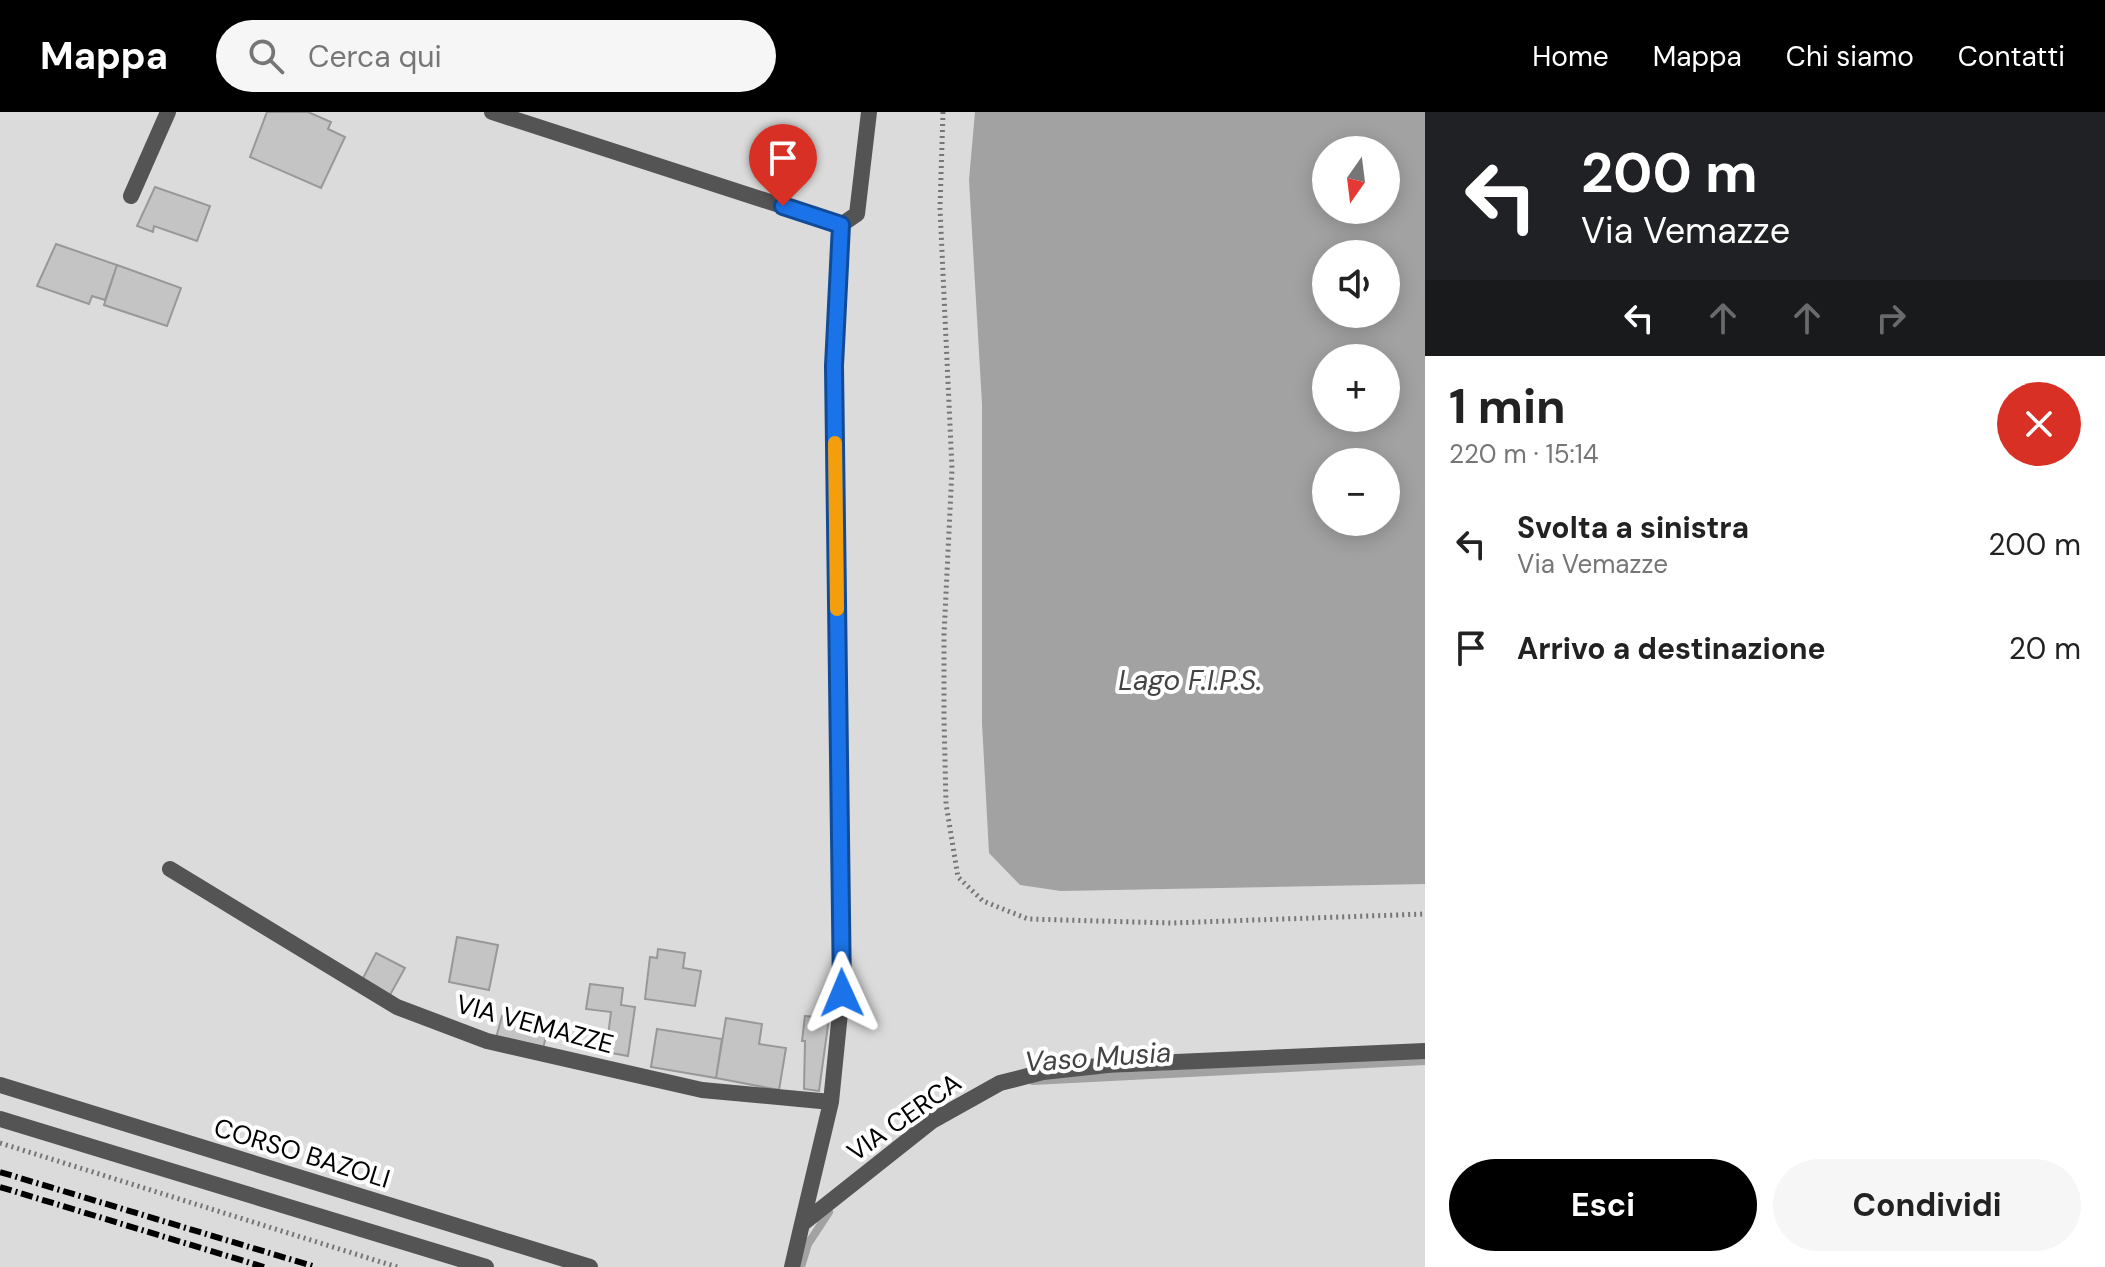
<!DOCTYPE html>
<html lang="it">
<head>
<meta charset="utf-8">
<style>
  body { margin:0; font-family:"DM Sans",sans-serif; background:#f6f6f6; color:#222; height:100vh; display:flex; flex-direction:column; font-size:30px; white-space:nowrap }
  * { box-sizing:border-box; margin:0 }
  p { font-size:26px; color:#767676 }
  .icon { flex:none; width:44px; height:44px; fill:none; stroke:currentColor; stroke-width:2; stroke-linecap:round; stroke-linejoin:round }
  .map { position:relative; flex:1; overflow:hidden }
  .sheet { display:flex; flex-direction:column; background:#fff; width:680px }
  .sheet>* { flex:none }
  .top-card { background:#202124; color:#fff; overflow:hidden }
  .needle { width:52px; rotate:194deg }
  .fabs { position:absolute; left:1312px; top:24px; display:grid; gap:16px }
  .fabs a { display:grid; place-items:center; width:88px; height:88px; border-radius:50%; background:#fff; box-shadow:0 4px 20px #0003; font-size:40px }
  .pin { position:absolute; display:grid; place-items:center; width:68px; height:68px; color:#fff; margin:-82px -34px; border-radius:50% 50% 50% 0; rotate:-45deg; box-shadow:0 0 8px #0007 }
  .pin .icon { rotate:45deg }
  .me { position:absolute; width:88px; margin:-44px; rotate:359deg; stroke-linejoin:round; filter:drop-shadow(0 0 6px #0008) }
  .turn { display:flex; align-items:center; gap:28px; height:168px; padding:0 24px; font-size:36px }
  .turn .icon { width:104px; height:104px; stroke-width:2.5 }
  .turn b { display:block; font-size:56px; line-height:68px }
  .lanes { display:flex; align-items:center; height:76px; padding:0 24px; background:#0003; justify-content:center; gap:40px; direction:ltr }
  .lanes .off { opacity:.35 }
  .round { display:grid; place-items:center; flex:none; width:84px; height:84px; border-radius:42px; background:#f6f6f6 }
  .overview { display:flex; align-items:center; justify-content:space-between; height:136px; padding:0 24px }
  h1 { font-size:48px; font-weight:700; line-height:60px }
  .button { display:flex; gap:16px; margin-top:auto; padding:16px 24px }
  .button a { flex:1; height:92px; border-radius:48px; background:#000; color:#fff; font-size:32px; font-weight:700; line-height:92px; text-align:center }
  .button a+a { background:#f6f6f6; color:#222 }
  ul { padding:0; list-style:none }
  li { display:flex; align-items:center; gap:24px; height:104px; padding:0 24px }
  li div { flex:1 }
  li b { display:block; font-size:30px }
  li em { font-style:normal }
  header { display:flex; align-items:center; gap:48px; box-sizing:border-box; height:112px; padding:0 40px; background:#000; color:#fff }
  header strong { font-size:38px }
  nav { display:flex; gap:44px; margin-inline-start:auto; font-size:28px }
  .search { width:560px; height:72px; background:#f6f6f6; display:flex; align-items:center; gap:20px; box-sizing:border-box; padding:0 28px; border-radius:44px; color:#767676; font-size:30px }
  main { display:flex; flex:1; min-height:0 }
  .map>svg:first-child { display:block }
  .green { fill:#dbdbdb; fill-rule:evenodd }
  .water { fill:#a2a2a2; fill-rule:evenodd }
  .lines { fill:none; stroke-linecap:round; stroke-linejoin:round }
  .stream { stroke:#a2a2a2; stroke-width:8 }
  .building { fill:#c4c4c4; stroke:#989898; stroke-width:2 }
  .path { stroke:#767676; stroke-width:5; stroke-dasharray:2 4; stroke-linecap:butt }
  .street { stroke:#545454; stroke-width:16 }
  .rail { stroke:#000; stroke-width:6; stroke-dasharray:12 4 2 4; stroke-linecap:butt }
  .route-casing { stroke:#114b97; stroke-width:20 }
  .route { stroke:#1a73e8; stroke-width:14 }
  .slow { stroke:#f59e0b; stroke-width:14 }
  .labels { text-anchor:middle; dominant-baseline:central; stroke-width:8; stroke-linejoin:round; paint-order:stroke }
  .street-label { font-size:26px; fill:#000; stroke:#fff }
  .water-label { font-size:28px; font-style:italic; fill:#434343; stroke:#fff }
</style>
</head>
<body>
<header>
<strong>Mappa</strong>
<div class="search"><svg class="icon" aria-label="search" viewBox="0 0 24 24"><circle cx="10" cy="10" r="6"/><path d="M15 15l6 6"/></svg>Cerca qui</div>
<nav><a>Home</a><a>Mappa</a><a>Chi siamo</a><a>Contatti</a></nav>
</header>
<main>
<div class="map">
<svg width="1425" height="1155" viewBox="0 0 1425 1155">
  <rect width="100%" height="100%" fill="#fff"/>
  <path class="green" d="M0 0H1425V1155H0ZM1326 38H1386V98H1326ZM1326 142H1386V202H1326ZM1326 246H1386V306H1326ZM1326 350H1386V410H1326Z"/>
  <path class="water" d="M975 0H1425V772L1061 779 1020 773 989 741 982 611V292L969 68ZM1326 38H1386V98H1326ZM1326 142H1386V202H1326ZM1326 246H1386V306H1326ZM1326 350H1386V410H1326Z"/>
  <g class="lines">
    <path class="stream" d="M1033 969 1425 949
      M801 1155 808 1132 829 1100"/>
  </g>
  <path class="building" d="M267 0H308L331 10 328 17 345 25 321 76 250 45Z
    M155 75 210 94 197 129 154 114 153 120 137 114Z
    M56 132 117 153 105 188 92 184 89 192 37 174Z
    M117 153 181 176 167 214 104 193Z
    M457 825 498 833 489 878 449 870Z
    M658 837 685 841 683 856 701 859 695 894 645 887 650 845 657 846Z
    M376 841 405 856 390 883 362 868Z
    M590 872 623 876 621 893 635 895 628 944 606 940 611 900 586 897Z
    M502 904 548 915 543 937 496 926Z
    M805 904 829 906 819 979 804 977 805 929H802Z
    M726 906 762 912 759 932 786 936 779 978 716 966Z
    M657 917 722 927 716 966 651 955Z"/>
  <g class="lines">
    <path class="path" d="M943 0 940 96 952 357 944 523V606L946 692 958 765 983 789 1028 807 1171 811 1425 802
      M0 1031 397 1155"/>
    <path class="street" d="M492 0 841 113
      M131 84 168 0
      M170 757 397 895 487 929 702 978 831 990
      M0 973 590 1155
      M0 1007 486 1155
      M802 1112 831 990 842 881 834 254 841 113 857 102 869 0
      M792 1155 802 1112 932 1009 1000 971 1043 960 1108 953 1425 939"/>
    <path class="rail" d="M0 1060 316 1155
      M0 1075 264 1155"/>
  </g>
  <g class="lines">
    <g class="route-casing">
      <path id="route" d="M783 94 841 113 834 254 842 881"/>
    </g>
    <use href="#route" class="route"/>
    <path class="slow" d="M835 331 837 497"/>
  </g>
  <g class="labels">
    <g class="street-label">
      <text transform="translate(535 912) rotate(15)">VIA VEMAZZE</text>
      <text transform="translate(904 1005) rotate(-35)">VIA CERCA</text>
      <text transform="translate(302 1041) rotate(17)">CORSO BAZOLI</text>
    </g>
    <g class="water-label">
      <text x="1190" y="568">Lago F.I.P.S.</text>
      <text transform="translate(1098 945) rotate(-4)">Vaso Musia</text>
    </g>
  </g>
</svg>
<div class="fabs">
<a><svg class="needle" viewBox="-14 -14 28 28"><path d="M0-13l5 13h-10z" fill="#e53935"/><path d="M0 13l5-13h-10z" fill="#767676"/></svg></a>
<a><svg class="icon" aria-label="sound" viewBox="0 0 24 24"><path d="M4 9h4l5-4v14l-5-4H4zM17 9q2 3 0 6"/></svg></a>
<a>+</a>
<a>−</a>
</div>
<div class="pin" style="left:783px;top:94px;background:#d93025"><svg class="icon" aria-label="arrive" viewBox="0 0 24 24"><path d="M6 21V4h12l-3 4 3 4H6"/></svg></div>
<svg class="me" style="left:842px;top:881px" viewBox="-20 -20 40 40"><path d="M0-17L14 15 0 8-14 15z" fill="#1a73e8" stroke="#fff" stroke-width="4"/></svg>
</div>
<section class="sheet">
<div class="top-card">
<div class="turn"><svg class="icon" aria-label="left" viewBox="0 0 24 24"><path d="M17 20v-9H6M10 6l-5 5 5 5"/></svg><div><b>200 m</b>Via Vemazze</div></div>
<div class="lanes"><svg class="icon" aria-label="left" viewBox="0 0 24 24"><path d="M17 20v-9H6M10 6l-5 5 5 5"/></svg><svg class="icon off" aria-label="ahead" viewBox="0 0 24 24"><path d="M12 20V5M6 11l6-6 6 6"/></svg><svg class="icon off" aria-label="ahead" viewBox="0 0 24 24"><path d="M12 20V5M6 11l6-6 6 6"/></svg><svg class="icon off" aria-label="right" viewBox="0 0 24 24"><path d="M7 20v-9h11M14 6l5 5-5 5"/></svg></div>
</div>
<div class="overview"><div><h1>1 min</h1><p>220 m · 15:14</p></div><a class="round" style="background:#d93025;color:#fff"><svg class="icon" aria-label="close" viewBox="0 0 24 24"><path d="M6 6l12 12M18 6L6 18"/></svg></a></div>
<ul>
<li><svg class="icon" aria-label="left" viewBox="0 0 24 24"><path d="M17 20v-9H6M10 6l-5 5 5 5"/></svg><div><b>Svolta a sinistra</b><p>Via Vemazze</p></div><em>200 m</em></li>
<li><svg class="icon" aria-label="arrive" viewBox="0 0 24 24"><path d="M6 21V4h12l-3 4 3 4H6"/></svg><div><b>Arrivo a destinazione</b></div><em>20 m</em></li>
</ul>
<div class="button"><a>Esci</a><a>Condividi</a></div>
</section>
</main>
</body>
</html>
